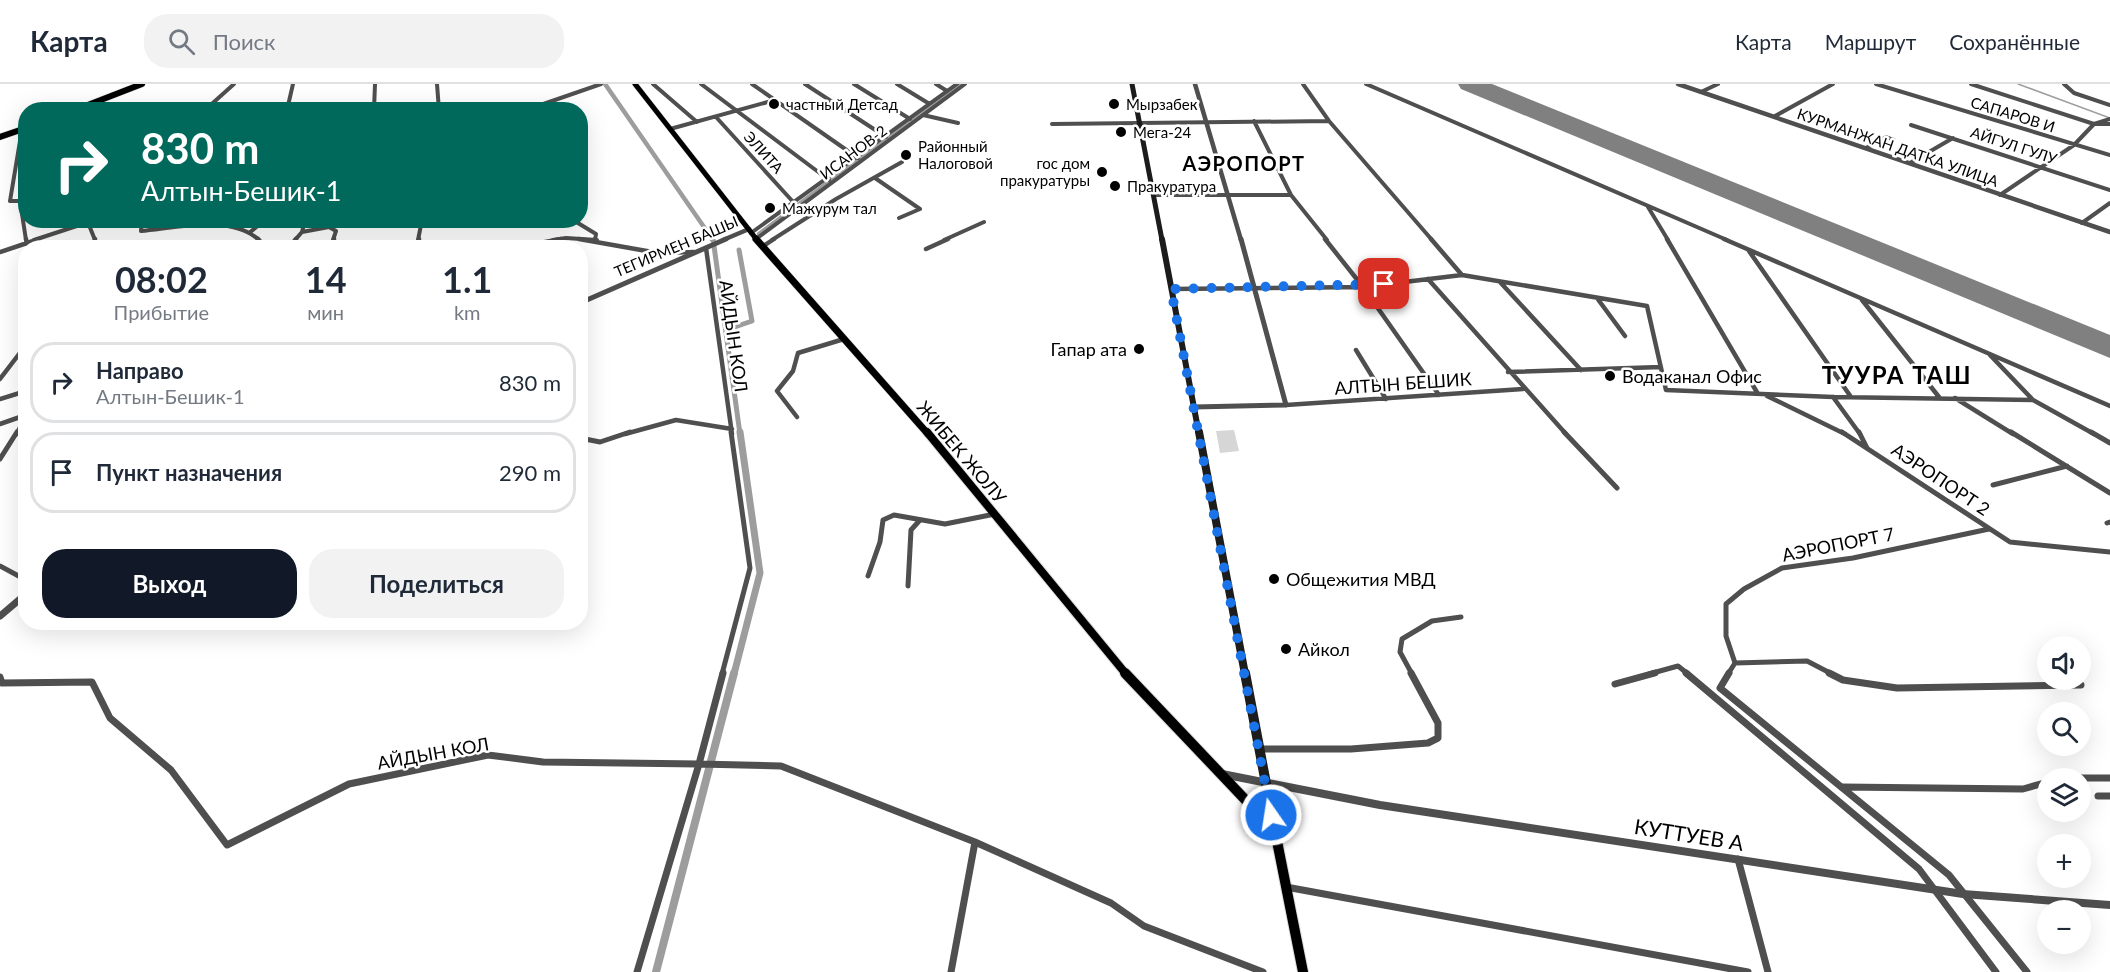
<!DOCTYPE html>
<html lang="ru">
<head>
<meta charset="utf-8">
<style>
  body { margin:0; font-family:Lato,sans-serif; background:#f2f2f3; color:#1f2937; height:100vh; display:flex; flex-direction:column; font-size:22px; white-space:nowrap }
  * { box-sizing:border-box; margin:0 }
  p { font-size:20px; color:#747a83 }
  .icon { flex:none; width:33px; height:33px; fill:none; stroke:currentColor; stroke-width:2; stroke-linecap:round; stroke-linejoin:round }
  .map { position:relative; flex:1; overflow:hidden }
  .sheet { position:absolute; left:18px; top:156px; width:570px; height:390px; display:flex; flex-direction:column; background:#fff; border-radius:24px; box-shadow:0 6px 24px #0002 }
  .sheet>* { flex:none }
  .top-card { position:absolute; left:18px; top:18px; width:570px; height:126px; border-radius:24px; box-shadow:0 6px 24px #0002; background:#00695c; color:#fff; overflow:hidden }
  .fabs { position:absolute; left:2037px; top:552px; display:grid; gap:12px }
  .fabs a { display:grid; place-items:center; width:54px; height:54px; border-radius:50%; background:#fff; box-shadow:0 6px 24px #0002; font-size:30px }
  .pin { position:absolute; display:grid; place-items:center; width:51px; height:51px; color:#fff; margin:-26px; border-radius:12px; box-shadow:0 3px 9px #0006 }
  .me { position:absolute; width:66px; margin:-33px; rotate:347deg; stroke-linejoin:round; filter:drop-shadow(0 0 4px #0008) }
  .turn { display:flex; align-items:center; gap:21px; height:126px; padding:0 24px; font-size:27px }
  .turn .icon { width:78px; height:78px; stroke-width:2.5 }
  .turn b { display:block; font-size:42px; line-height:51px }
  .eta { display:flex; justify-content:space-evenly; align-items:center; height:102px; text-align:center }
  .eta b { font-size:36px; font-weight:700; line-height:42px }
  .primary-button { display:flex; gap:12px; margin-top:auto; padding:12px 24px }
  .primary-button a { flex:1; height:69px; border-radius:24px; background:#111827; color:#fff; font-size:24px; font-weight:700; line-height:69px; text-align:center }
  .primary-button a+a { background:#f2f2f3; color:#1f2937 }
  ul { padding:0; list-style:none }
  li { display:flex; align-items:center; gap:18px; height:81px; margin:0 12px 9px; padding:0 12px; border:3px solid #e0e1e3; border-radius:24px }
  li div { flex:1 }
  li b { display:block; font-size:22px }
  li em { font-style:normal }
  header { display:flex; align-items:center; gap:36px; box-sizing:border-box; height:84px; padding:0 30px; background:#fff; border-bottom:2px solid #e0e1e3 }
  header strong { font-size:28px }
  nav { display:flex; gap:33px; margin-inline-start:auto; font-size:21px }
  .search { width:420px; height:54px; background:#f2f2f3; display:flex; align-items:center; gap:15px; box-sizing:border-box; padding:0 21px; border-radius:24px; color:#747a83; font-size:22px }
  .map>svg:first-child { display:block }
  .green { fill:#d6d6d6 }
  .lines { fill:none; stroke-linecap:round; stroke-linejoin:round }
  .stream { stroke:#9d9d9d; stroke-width:1.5 }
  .canal-far3 { stroke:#9d9d9d; stroke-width:4.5 }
  .canal-far2 { stroke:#9d9d9d; stroke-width:5 }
  .canal-far1 { stroke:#9d9d9d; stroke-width:7 }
  .canal { stroke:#9d9d9d; stroke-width:8 }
  .runway { fill:#808080; fill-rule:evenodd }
  .primary-far3-casing { stroke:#dbdbdb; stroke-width:6 }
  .primary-far2-casing { stroke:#dbdbdb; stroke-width:8 }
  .primary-far1-casing { stroke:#dbdbdb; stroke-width:10 }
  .primary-casing { stroke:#dbdbdb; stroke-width:12 }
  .trunk-casing { stroke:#dbdbdb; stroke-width:7 }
  .minor-far3 { stroke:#4f4f4f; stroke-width:4 }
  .minor-far2 { stroke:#4f4f4f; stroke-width:4.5 }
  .minor-far1 { stroke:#4f4f4f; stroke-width:5 }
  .minor { stroke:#4f4f4f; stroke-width:7 }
  .tertiary-far3 { stroke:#4f4f4f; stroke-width:4.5 }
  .tertiary-far2 { stroke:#4f4f4f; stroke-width:5 }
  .tertiary-far1 { stroke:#4f4f4f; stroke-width:7 }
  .tertiary { stroke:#4f4f4f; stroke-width:8 }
  .secondary-far3 { stroke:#1c1c1c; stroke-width:5 }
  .secondary-far2 { stroke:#1c1c1c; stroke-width:6 }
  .secondary-far1 { stroke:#1c1c1c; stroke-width:8 }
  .secondary { stroke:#1c1c1c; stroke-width:10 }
  .primary-far3 { stroke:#000; stroke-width:5 }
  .primary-far2 { stroke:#000; stroke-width:7 }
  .primary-far1 { stroke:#000; stroke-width:8 }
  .primary { stroke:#000; stroke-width:10 }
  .trunk { stroke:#000; stroke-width:6 }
  .route { stroke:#1a73e8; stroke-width:10; stroke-dasharray:0 18 }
  .poi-dot { fill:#000; stroke:#fff; stroke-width:2 }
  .labels { text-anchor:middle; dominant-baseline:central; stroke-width:5; stroke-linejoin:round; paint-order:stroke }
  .far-poi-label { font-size:15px; fill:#000; stroke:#fff; text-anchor:start }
  .far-street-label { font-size:15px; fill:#000; stroke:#fff }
  .street-label { font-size:18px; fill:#000; stroke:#fff }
  .poi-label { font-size:18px; fill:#000; stroke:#fff; text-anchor:start }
  .far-district-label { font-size:20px; font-weight:bold; letter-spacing:1.5px; fill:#000; stroke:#fff }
  .near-street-label { font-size:21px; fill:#000; stroke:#fff }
  .district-label { font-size:24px; font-weight:bold; letter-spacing:1.5px; fill:#000; stroke:#fff }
</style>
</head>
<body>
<header>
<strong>Карта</strong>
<div class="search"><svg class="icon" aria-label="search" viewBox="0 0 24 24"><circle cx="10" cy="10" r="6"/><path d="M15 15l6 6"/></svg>Поиск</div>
<nav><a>Карта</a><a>Маршрут</a><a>Сохранённые</a></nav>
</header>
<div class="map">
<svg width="2110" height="888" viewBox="0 0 2110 888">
  <rect width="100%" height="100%" fill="#fff"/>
  <path class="green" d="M1234 346 1239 367 1220 369 1216 347Z"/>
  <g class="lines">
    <path class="stream" d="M2018 0 2110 34"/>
    <path class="canal-far3" d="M605 0 713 156
      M759 150 960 0"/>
    <path class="canal-far2" d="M712 155 714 158
      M714 162 740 350
      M726 246 752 237 739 166"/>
    <path class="canal-far1" d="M734 590 760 489 740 348"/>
    <path class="canal" d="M656 888 734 589"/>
    <path class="runway" d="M1458 0H1492L2110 251V274L1461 5Z"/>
    <g class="primary-far3-casing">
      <path id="primary-far3" d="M635 0 757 156"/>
    </g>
    <g class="primary-far2-casing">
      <path id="primary-far2" d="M756 155 928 350"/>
    </g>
    <g class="primary-far1-casing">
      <path id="primary-far1" d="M927 348 1126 590"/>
    </g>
    <g class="primary-casing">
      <path id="primary" d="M1125 589 1275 747 1303 888"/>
    </g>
    <g class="trunk-casing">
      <path id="trunk" d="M75 26 142 0
        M0 53 26 44"/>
    </g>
    <path class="minor-far3" d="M437 0 439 26
      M653 0 697 38
      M701 0 829 96
      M752 0 858 74
      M805 0 886 53
      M854 0 910 35
      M897 0 928 19
      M936 0 947 7
      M1303 0 1329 37 1432 156
      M1366 0 1727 156
      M1876 0 2110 71
      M1971 0 2094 40H2110
      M2064 0 2074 9 2110 21
      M1701 8 1718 0
      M205 26 234 0
      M287 26 293 0
      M374 26 375 0
      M526 26 601 0
      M923 31 958 39
      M1775 32 1833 0
      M716 33 795 120
      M1254 37 1291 111
      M1052 40 1329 37
      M1911 41 2110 106
      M22 45 10 117H20L26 156
      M670 45 775 16
      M1866 64 1886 53 1894 56
      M1910 79 1953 54
      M875 94 920 125 899 134
      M1153 111H1291L1327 156
      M2000 111 2074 61 2094 40 2110 35
      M1648 123 1668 156
      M87 136 95 156
      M142 136 141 147C176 144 231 130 259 156
      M573 136 596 150 595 156
      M2082 139 2110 119
      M329 143 336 147 333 156
      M302 148 329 143 339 136
      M249 149 265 136
      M751 149 957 0
      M756 155 965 0
      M34 156 95 136
      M295 156 302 148 305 136
      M418 156 422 136
      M553 156 566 154 597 156
      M772 156 836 115 902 78
      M944 156 984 138"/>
    <path class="minor-far2" d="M26 155 27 160
      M258 155 266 164
      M579 155 658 169 694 168
      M1325 155 1363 203 1439 311
      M1431 155 1462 191 1647 222 1666 306 1833 313 2033 316
      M1667 155 1758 310
      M1724 155 2110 322
      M762 163 774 155
      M93 164 95 155
      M289 164 296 155
      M331 164 334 155
      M417 164 419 155
      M514 164 561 155
      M706 164 732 350
      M926 165 948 155
      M1749 167 1851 313
      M0 168 39 155
      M1428 195 1566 350
      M1500 198 1581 286
      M1171 205 1363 203 1462 191
      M1597 214 1625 252
      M1862 216 1939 313
      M1356 266 1386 315
      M1990 271 2033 316 2094 350
      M1508 288 1661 283
      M0 295 26 261
      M1767 312 1845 350
      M1833 313 1860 350
      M1955 314 2013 350
      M0 315 26 307
      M1286 321 1523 305
      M797 333 777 307 793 287 798 269 844 255
      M0 340 23 332
      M17 350 26 330
      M625 350 676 336 732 345"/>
    <path class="minor-far1" d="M1564 348 1617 404
      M1842 348 2010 458 2110 468
      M1859 348 1867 364
      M2011 348 2110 409
      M2091 348 2110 359
      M580 354 600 358 630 348
      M0 375 17 348
      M1993 401 2067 382
      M2107 439 2110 438
      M0 482 26 496
      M868 492 880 458 883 436 894 431 945 440 995 430
      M908 502 911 446 920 436
      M1735 579 1726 552V520L1744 505 1782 484 1853 474 1989 445
      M722 590 750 484 731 348
      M1412 590 1400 568 1402 555 1432 537 1461 533
      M1649 590 1678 582 1688 590
      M1728 590 1735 579 1807 577 1832 590"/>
    <path class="minor" d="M1686 589 1919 785 1996 888
      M1729 589 1720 604 1949 791 2027 888
      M1829 589 1843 596 1897 604 2081 601
      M0 593 2 599 92 598 110 634 171 686 227 761 349 700 488 671 543 678 699 680 723 589
      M1615 600 1655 589
      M1259 665H1351L1428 659 1438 654V639L1411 589
      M2058 694H2110
      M1843 703 2023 705 2048 698
      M2098 712H2110
      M1738 775 1768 888
      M1286 803 1748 888
      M637 888 699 680 781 682 975 758
      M951 888 975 758 1111 819 1144 842 1263 888"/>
    <path class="tertiary-far3" d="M1195 0 1241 156
      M1678 0 2110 148
      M723 156 749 145"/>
    <path class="tertiary-far2" d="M580 219 726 155
      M1194 323 1286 321 1241 155"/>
    <path class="tertiary-far1" d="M0 532 26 510"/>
    <path class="tertiary" d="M1222 690 1380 721 1963 810 2110 821"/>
    <path class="secondary-far3" d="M1132 0 1162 156"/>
    <path class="secondary-far2" d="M1162 155 1199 350"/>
    <path class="secondary-far1" d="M1199 348 1245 590"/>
    <path class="secondary" d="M1245 589 1275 747"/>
    <use href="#primary-far3" class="primary-far3"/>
    <use href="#primary-far2" class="primary-far2"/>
    <use href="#primary-far1" class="primary-far1"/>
    <use href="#primary" class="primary"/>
    <use href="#trunk" class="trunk"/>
  </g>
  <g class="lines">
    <path class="route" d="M1271 731 1171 205 1384 200"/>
  </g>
  <g class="poi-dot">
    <circle cx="774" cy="20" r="6"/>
    <circle cx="1114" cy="20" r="6"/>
    <circle cx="1121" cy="48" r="6"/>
    <circle cx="906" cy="71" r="6"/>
    <circle cx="1102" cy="88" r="6"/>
    <circle cx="1115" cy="102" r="6"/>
    <circle cx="770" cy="124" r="6"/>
    <circle cx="1139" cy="265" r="6"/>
    <circle cx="1610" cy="292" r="6"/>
    <circle cx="1274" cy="495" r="6"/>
    <circle cx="1286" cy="565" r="6"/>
  </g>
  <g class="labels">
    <g class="far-poi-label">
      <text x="786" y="20">частный Детсад</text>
      <text x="1126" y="20">Мырзабек</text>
      <text x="1133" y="48">Мега-24</text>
      <text x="918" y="62">Районный<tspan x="918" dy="17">Налоговой</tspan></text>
      <text x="1090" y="79" text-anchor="end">гос дом<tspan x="1090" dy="17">пракуратуры</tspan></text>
      <text x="1127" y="102">Пракуратура</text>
      <text x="782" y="124">Мажурум тал</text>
    </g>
    <g class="far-street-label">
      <text transform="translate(2013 30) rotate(17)">САПАРОВ И</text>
      <text transform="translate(2014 61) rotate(18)">АЙГУЛ ГУЛУ</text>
      <text transform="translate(1898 63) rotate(19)">КУРМАНЖАН ДАТКА УЛИЦА</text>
      <text transform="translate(764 68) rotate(48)">ЭЛИТА</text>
      <text transform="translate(853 68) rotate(-37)">ИСАНОВ-2</text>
      <text transform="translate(676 162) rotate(-23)">ТЕГИРМЕН БАШЫ</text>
    </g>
    <g class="street-label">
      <text transform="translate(734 252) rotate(82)">АЙДЫН КОЛ</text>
      <text transform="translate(1403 299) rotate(-4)">АЛТЫН БЕШИК</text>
      <text transform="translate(962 368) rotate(50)">ЖИБЕК ЖОЛУ</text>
      <text transform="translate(1941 395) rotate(34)">АЭРОПОРТ 2</text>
      <text transform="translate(1838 460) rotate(-11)">АЭРОПОРТ 7</text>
      <text transform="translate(433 669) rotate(-10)">АЙДЫН КОЛ</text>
    </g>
    <g class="poi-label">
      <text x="1127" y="265" text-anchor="end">Гапар ата</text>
      <text x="1622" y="292">Водаканал Офис</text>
      <text x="1286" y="495">Общежития МВД</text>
      <text x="1298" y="565">Айкол</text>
    </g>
    <g class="far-district-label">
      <text x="1244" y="79">АЭРОПОРТ</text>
    </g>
    <g class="near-street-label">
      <text transform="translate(1689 750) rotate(9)">КУТТУЕВ А</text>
    </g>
    <g class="district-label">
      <text x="1897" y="290">ТУУРА ТАШ</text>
    </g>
  </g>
</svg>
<div class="fabs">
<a><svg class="icon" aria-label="sound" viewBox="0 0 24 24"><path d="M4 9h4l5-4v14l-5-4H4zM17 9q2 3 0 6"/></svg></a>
<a><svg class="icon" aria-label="search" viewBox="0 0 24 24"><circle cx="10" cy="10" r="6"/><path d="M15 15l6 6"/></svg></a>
<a><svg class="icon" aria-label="layers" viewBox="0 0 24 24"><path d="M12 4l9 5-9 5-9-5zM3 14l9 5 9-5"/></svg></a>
<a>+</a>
<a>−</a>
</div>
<div class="pin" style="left:1384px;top:200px;background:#d93025"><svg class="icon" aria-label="arrive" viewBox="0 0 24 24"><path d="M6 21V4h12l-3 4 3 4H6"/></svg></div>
<svg class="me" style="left:1271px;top:731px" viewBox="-20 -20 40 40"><circle r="17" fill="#1a73e8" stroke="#fff" stroke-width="3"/><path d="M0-11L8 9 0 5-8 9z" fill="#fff"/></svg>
<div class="top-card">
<div class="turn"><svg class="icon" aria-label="right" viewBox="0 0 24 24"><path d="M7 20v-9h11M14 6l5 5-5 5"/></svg><div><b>830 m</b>Алтын-Бешик-1</div></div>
</div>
<section class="sheet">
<div class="eta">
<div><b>08:02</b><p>Прибытие</p></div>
<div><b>14</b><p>мин</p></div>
<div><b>1.1</b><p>km</p></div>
</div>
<ul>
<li><svg class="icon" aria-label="right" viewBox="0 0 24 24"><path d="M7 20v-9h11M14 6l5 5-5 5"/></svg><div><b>Направо</b><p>Алтын-Бешик-1</p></div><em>830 m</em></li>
<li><svg class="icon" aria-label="arrive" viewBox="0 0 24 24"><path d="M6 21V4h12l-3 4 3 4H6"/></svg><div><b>Пункт назначения</b></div><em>290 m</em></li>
</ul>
<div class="primary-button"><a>Выход</a><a>Поделиться</a></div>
</section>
</div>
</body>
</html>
